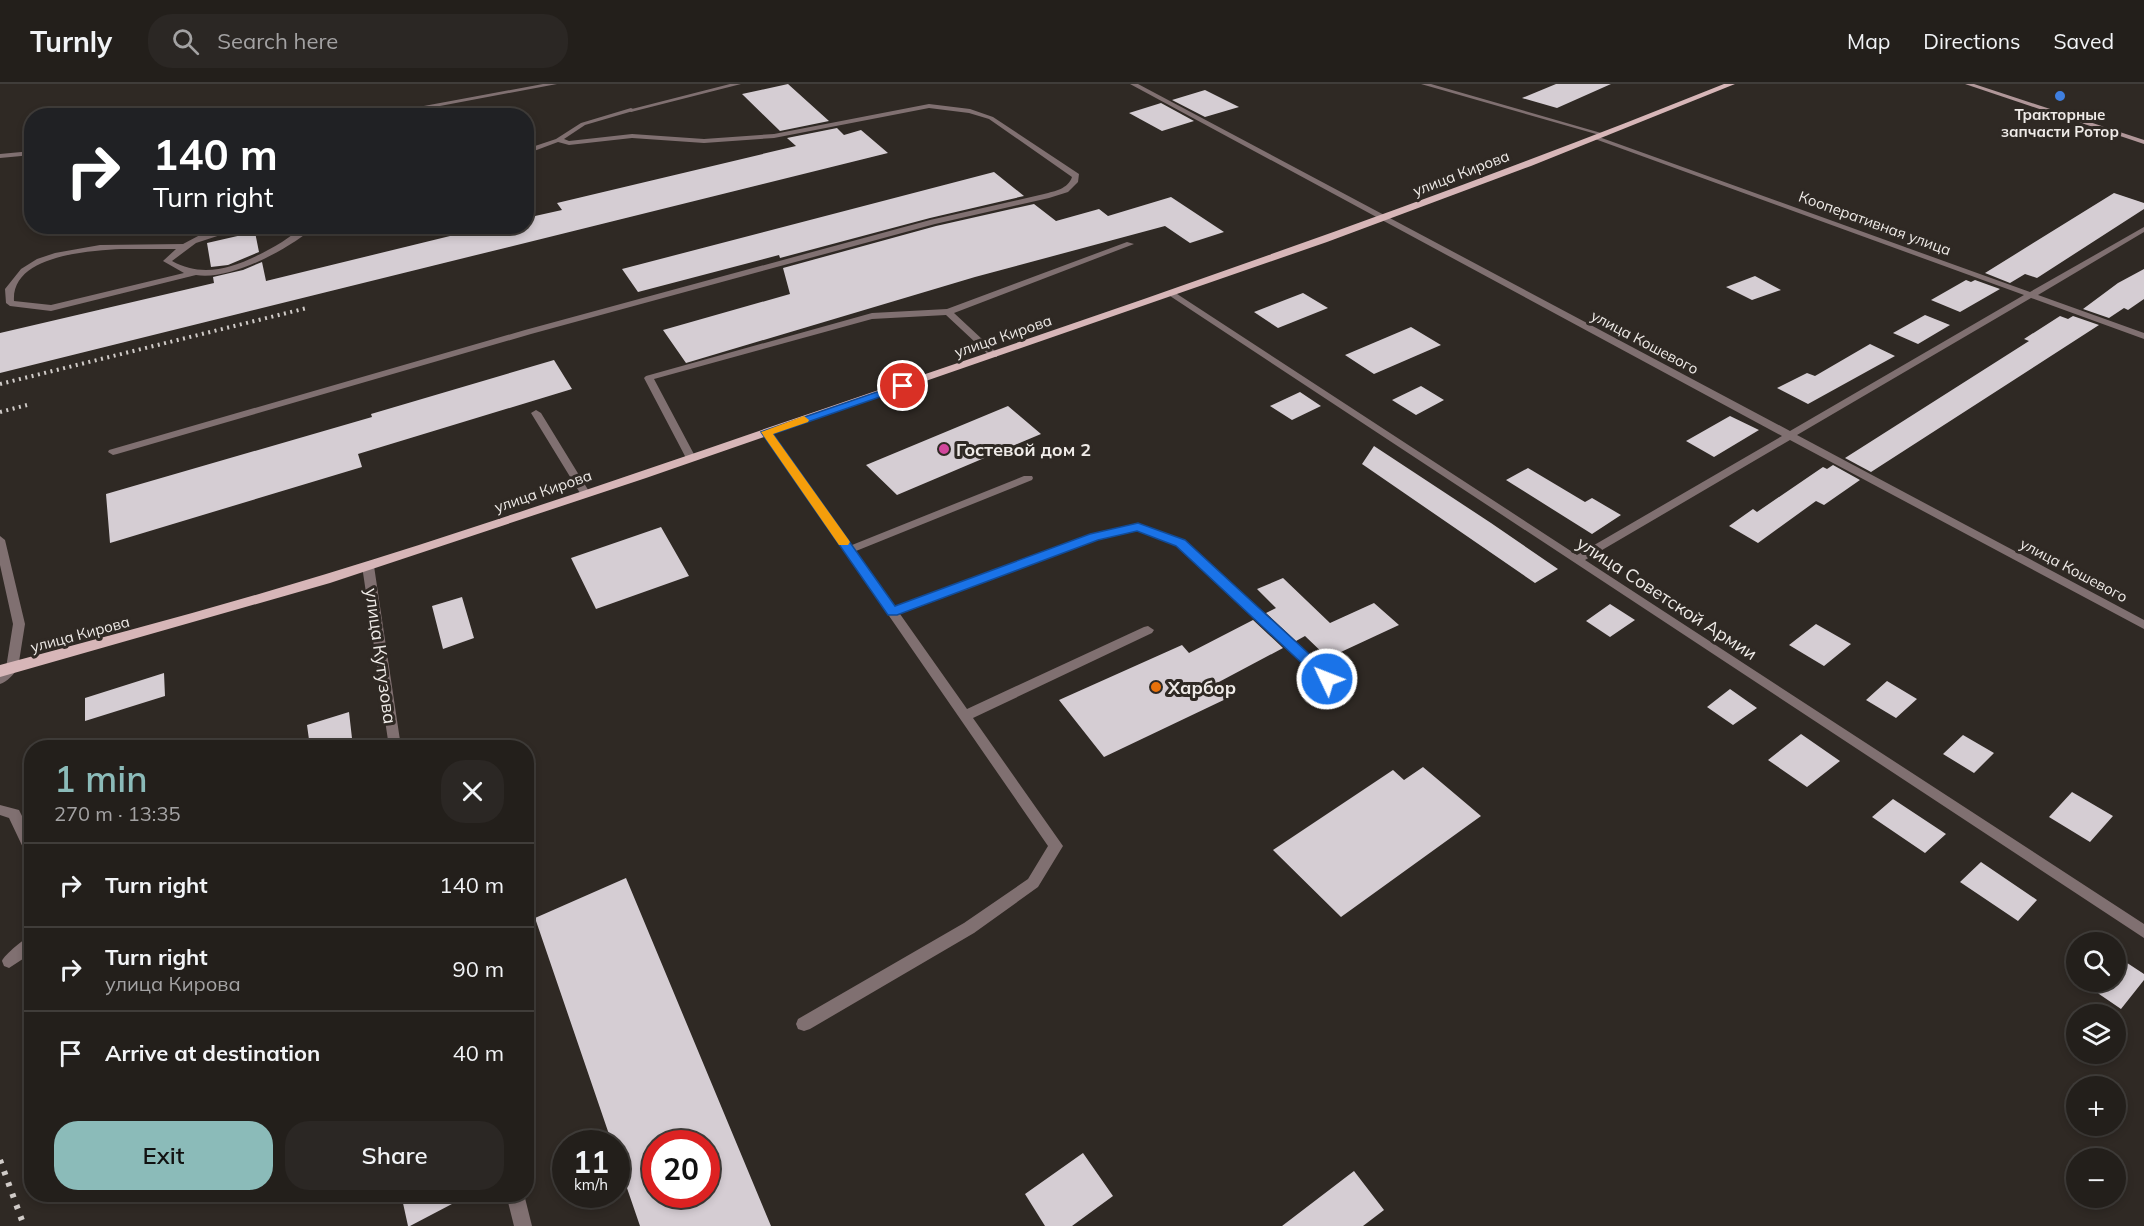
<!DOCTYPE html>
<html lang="en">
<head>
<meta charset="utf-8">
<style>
  body { margin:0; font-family:Mulish,sans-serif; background:#2b2724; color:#f1f3f6; height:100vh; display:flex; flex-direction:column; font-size:22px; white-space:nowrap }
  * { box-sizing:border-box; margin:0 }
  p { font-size:20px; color:#a3a2a3 }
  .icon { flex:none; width:33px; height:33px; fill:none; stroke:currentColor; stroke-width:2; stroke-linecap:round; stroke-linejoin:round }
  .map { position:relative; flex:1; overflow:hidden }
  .drawer { position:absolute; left:24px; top:656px; width:510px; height:462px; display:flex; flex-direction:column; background:#231f1b; border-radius:24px; box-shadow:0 3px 9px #0003,0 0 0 2px #403d3a }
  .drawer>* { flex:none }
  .hud { position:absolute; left:24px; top:24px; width:510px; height:126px; border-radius:24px; box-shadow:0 3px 9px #0003,0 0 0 2px #403d3a; background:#202124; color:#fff; overflow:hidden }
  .buttons { position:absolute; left:2066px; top:848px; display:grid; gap:12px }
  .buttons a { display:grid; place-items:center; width:60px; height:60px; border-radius:50%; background:#231f1b; box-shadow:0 3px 9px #0003,0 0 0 2px #403d3a; font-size:30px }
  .speed { position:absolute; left:552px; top:1046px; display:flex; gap:12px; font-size:30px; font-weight:700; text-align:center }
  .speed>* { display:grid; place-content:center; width:78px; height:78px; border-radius:50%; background:#231f1b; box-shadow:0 3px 9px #0003,0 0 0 2px #403d3a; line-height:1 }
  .speed small { font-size:15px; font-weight:400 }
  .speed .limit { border:9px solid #d22; background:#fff; color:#111 }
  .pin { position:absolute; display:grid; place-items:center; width:51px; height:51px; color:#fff; margin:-26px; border:3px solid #fff; border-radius:50%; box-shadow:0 2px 6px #0007 }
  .me { position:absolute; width:66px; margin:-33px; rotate:313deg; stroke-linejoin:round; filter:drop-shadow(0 0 4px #0008) }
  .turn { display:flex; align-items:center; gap:21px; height:126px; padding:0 30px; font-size:27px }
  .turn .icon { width:78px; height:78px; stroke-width:2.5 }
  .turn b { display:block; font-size:42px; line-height:51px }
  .round { display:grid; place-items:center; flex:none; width:63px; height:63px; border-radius:24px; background:#2b2724 }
  .overview { display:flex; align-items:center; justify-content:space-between; height:102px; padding:0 30px }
  h1 { font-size:36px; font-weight:600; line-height:45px; color:#8bbbb9 }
  .button { display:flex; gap:12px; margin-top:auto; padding:12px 30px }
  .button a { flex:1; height:69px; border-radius:24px; background:#8bbbb9; color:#111; font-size:24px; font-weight:600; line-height:69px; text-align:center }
  .button a+a { background:#2b2724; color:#f1f3f6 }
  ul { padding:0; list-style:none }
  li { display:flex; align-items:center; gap:18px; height:84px; padding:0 30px; border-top:2px solid #403d3a }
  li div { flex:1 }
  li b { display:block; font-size:22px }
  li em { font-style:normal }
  header { display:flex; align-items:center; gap:36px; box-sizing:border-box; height:84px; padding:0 30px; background:#231f1b; border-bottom:2px solid #403d3a }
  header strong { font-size:28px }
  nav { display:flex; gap:33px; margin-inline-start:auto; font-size:21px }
  .search { width:420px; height:54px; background:#2b2724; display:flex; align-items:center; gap:15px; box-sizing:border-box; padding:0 21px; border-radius:24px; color:#a3a2a3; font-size:22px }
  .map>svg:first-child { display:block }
  .building { fill:#d5cdd3; fill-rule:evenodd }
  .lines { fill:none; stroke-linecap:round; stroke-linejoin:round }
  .lane { fill:#807071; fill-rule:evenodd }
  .street { fill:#807071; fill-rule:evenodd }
  .secondary { fill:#b19799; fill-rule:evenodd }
  .primary { fill:#d7b6b8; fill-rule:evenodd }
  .rail-far1 { stroke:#d0cbc8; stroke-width:4; stroke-dasharray:2 4.5; stroke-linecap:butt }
  .rail { stroke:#d0cbc8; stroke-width:6; stroke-dasharray:4 8; stroke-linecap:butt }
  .route { fill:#1a73e8; stroke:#114b97; stroke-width:1.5 }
  .slow { fill:#f59e0b }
  .shop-dot { fill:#3f7fe0; stroke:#2f2924; stroke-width:2 }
  .hotel-dot { fill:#d1479c; stroke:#2f2924; stroke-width:2 }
  .food-dot { fill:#e8710a; stroke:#2f2924; stroke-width:2 }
  .labels { text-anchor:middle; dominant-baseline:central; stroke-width:6; stroke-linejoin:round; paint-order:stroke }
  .far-poi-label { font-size:15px; font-weight:bold; fill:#efebe8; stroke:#2f2924 }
  .far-street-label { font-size:15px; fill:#efebe8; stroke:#2f2924 }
  .poi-label { font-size:18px; font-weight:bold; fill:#efebe8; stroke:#2f2924; text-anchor:start }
  .street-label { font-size:18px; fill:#efebe8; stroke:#2f2924 }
</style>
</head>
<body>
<header>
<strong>Turnly</strong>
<div class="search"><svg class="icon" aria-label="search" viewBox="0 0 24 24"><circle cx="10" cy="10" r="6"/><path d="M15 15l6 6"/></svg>Search here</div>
<nav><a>Map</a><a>Directions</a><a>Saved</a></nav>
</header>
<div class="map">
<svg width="2144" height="1142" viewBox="0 0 2144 1142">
  <rect width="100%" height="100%" fill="#2f2924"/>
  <path class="building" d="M788 0 829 37 780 47 742 10Z
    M1556 0H1611L1557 24 1522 14Z
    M1205 6 1239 23 1205 33 1172 16Z
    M1161 19 1194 37 1162 47 1129 29Z
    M837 44 844 51 861 46 888 69 0 289V249L214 199 213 193 243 186 262 178 266 197 491 142H526V134L562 126 557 119 796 62 787 54Z
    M994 88 1024 112 930 134 780 174 779 171 638 208 622 185Z
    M2114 109 2144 119V125L2037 194 2025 190 2010 199 1985 189Z
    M1171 113 1224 148 1190 159 1165 142 975 193 686 279 663 246 790 210 783 184 936 142 1034 120 1056 137 1099 125 1108 132Z
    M255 148 259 168 228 181 211 183 207 159Z
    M2144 185V215L2128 226 2124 224 2109 234 2083 225 2118 199Z
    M1755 192 1781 206 1752 216 1726 203Z
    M1966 196 1971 198 1975 196 2000 205 1960 228 1931 216Z
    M1303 209 1328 224 1278 244 1254 228Z
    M1925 231 1950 241 1918 260 1893 249Z
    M2060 232 2068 235 2073 232 2099 241 1871 388 1845 374 2029 257 2024 255Z
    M1411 243 1441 261 1374 290 1345 271Z
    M1870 260 1895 272 1808 320 1777 304 1807 289 1815 292Z
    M554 276 572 305 358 370 362 383 110 459 106 410 372 333 371 330Z
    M1421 302 1444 316 1416 331 1392 316Z
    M1300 308 1321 322 1292 336 1270 322Z
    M1008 322 1041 350 897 411 866 381Z
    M1730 332 1759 346 1714 373 1686 357Z
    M1374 362 1491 439 1558 485 1535 499 1362 380Z
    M1833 381 1860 396 1824 421 1816 417 1758 459 1729 442 1753 425 1757 428 1823 383 1827 385Z
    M1528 384 1585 418 1592 414 1621 431 1592 450 1506 396Z
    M661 443 689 492 596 525 571 474Z
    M1283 494 1330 539 1374 519 1399 541 1328 574 1305 552 1296 557 1266 529 1276 524 1257 505Z
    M462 513 474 554 443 565 432 522Z
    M1610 520 1635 536 1610 553 1586 537Z
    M1253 536 1283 564 1217 599 1230 613 1104 673 1059 616 1182 561 1189 569Z
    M1816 540 1851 560 1824 582 1789 561Z
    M164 589 165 612 85 637V614Z
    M1887 597 1917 615 1896 634 1866 616Z
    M1730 605 1757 624 1733 641 1707 623Z
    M349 628 353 663H310L307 641Z
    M1801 650 1840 677 1807 703 1768 676Z
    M1963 651 1994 669 1974 689 1943 670Z
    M1423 683 1481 732 1341 833 1273 766 1393 686 1404 696Z
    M2072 708 2113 732 2090 758 2049 733Z
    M1893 715 1946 750 1925 769 1872 733Z
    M1981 778 2037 816 2018 837 1960 798Z
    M626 794 771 1142H640L616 1072V1059H612L535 834ZM656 1059H706V1110H656Z
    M2115 871 2144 890V896L2121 925 2080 897H2115Z
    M1083 1069 1113 1112 1072 1142H1045L1025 1110Z
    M1354 1087 1384 1126 1363 1142H1282Z
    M401 1110H471L410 1142H408Z"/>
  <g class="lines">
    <path class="lane" d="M929 20 970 25 993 33 1079 90 1078 98 1068 108 1049 114 935 140 531 250 117 370 113 371 108 368 109 366 525 246 930 136 1044 110C1055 107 1068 105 1072 93L989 35 969 29 929 24 774 54 704 59 632 54 569 61 558 58 526 70V65L556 55 581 39 631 24 633 25V27L585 41 564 55 569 57 632 50 704 55 774 50Z
      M232 142H248L196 159 172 177C209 198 248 178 282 158 293 151 302 142 316 142 290 164 231 197 196 191L51 227 10 222 6 219 5 205 21 185 37 175 55 169 100 161 183 160 200 151ZM121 165H176L163 177 184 189 51 221 14 217C11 171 89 167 121 165Z
      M1127 158 1134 160 954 229 997 269V273H991L946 231 872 235 654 295 696 374 695 376H687L686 374 644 294 646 292 872 229 947 225Z
      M536 326 541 329 590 409 589 411H581L580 409 531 329Z
      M767 345 770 346 852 461 1024 392H1032L1033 394 1032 396 856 467 895 523 1091 451 1138 440 1185 456 1333 595 1327 599 1323 598 1177 462 1137 447 1098 456 900 530 967 625 1144 543 1148 542 1154 546 1152 549 973 634 1063 762 1038 803 974 849 810 945 804 947 798 945 796 940 798 935 964 839 1028 795 1048 762 762 348Z
      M0 452 5 456 25 540 18 584 12 588 6 584 13 540 0 481Z"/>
    <path class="street" d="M543 0H557L387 32H370Z
      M730 0H741L631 28 628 26Z
      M1130 0H1138L1790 347 2024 211 1595 55V53H1599L2030 208 2144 143V148L2038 211 2144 249V255L2031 214 1797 351 2144 536V545L1790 356 1585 476 2144 840V854L1167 210 1174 208 1577 471 1782 352Z
      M1421 0H1431L1608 51 1603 52Z
      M32 67V71L0 74V70Z
      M368 478 374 482 401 663H389L362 482Z
      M12 580 16 581 18 584C14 590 7 598 0 600V589L8 581Z
      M0 721 19 726 32 752V774L27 772 9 734 0 731Z
      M32 851V869L9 884 4 882 2 877C4 871 26 853 32 851Z
      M506 1110H524L532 1142H514Z"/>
    <path class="secondary" d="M1965 0H1974L2144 56V60Z"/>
    <path class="primary" d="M1724 0H1735L1531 82 1327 158 646 394 330 499 0 593V581C109 552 218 523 326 490 518 431 708 364 899 299 1176 205 1452 109 1724 0Z"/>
    <path class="rail-far1" d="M0 300 307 224
      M0 328 27 321"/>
    <path class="rail" d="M0 1076 24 1142"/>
  </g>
  <path class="route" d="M903 299 906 300V304L773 350 895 522 1090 450 1138 439 1185 456 1332 591 1334 595 1332 598H1322L1176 462 1137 447 1098 456 897 531H888L761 348Z"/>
  <path class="slow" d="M804 332 809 336 808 338 773 350 848 455 850 458 848 461H839L761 348Z"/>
  <circle class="shop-dot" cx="2060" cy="12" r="6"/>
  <circle class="hotel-dot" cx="944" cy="365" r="6"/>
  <circle class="food-dot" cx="1156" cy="603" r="6"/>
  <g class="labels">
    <g class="far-poi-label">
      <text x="2060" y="30">Тракторные<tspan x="2060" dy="17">запчасти Ротор</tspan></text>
    </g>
    <g class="far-street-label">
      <text transform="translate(1461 89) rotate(-21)">улица Кирова</text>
      <text transform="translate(1875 139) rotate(20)">Кооперативная улица</text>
      <text transform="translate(1003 252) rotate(-19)">улица Кирова</text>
      <text transform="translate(1645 258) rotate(28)">улица Кошевого</text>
      <text transform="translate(543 407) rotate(-19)">улица Кирова</text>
      <text transform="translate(2074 486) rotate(28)">улица Кошевого</text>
      <text transform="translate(80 550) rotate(-15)">улица Кирова</text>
    </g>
    <g class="poi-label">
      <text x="956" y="365">Гостевой дом 2</text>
      <text x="1168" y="603">Харбор</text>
    </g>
    <g class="street-label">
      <text transform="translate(1667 514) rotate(33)">улица Советской Армии</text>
      <text transform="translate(381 572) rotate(82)">улица Кутузова</text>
    </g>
  </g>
</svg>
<div class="buttons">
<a><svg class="icon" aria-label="search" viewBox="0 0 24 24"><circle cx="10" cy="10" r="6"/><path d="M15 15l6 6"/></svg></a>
<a><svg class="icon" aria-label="layers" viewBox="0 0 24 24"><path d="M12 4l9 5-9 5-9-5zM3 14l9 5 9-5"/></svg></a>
<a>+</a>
<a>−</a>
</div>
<div class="speed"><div>11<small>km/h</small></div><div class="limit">20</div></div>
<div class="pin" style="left:903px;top:302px;background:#d93025"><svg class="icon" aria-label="arrive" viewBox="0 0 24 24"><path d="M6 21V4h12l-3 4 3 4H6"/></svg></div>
<svg class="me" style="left:1327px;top:595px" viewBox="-20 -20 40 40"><circle r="17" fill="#1a73e8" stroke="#fff" stroke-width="3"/><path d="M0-11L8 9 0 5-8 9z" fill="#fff"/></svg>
<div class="hud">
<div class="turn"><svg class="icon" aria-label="right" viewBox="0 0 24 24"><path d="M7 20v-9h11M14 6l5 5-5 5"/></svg><div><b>140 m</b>Turn right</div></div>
</div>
<section class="drawer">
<div class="overview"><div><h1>1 min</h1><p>270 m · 13:35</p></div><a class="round"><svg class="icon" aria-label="close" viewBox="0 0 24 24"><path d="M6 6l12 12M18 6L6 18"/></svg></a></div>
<ul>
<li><svg class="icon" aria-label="right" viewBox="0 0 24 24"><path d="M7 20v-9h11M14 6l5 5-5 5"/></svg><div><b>Turn right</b></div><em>140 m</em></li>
<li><svg class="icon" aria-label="right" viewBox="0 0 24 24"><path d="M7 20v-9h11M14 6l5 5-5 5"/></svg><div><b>Turn right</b><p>улица Кирова</p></div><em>90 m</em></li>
<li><svg class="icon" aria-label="arrive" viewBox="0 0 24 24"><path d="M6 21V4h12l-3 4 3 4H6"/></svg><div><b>Arrive at destination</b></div><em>40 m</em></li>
</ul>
<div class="button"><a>Exit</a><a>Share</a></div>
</section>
</div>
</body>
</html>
